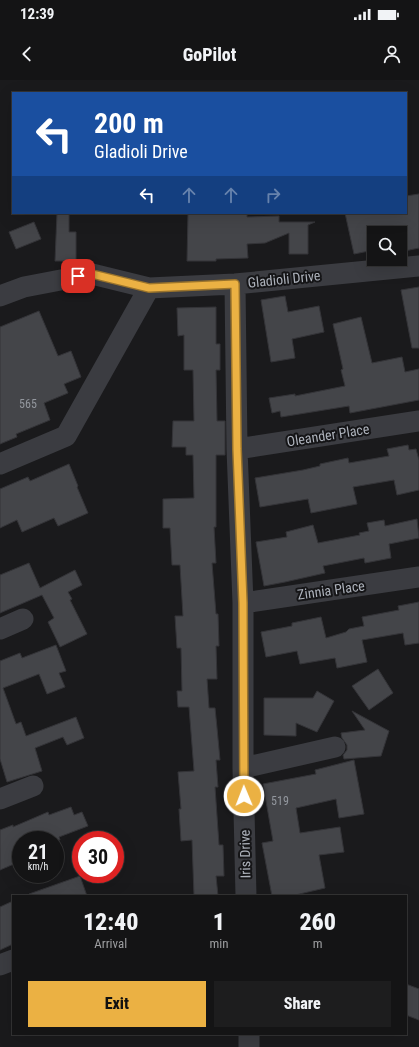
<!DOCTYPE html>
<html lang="en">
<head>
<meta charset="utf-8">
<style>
  body { margin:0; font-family:"Roboto Condensed",sans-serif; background:#1d1d1e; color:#f1f3f6; height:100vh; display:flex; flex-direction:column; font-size:15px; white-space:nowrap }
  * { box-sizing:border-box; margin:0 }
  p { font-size:13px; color:#9d9ea0 }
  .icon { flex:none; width:22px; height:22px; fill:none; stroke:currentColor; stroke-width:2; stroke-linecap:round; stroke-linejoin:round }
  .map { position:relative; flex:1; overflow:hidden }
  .sheet { position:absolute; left:12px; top:815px; width:395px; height:140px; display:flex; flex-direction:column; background:#141415; border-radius:0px; box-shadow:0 4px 16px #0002,0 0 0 1px #333334 }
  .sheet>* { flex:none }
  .banner { position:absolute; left:12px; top:12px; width:395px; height:122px; border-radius:0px; box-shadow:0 4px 16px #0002,0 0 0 1px #333334; background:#1a4fa0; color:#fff; overflow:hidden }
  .fabs { position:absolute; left:367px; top:146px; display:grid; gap:8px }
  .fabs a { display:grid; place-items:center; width:40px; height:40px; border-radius:0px; background:#141415; box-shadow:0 4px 16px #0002,0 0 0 1px #333334; font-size:20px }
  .speed { position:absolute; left:12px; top:751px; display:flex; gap:8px; font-size:20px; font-weight:700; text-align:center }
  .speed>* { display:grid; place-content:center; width:52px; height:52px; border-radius:50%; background:#141415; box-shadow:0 4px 16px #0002,0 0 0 1px #333334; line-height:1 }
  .speed small { font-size:10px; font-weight:400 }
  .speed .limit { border:6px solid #d22; background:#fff; color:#111 }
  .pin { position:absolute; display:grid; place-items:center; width:34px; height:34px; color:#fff; margin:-17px; border-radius:8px; box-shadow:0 2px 6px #0006 }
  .me { position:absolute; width:44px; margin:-22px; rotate:359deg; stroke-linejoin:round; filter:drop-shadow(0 0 3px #0008) }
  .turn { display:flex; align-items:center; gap:14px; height:84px; padding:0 16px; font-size:18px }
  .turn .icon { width:52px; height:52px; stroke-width:2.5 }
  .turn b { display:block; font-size:28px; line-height:34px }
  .lanes { display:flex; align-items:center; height:38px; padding:0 16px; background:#0003; justify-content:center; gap:20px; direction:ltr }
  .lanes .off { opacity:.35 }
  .eta { display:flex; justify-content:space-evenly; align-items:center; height:68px; text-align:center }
  .eta b { font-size:24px; font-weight:800; line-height:28px }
  .action { display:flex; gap:8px; margin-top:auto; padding:8px 16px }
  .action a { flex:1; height:46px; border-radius:0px; background:#ebb143; color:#111; font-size:16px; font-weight:800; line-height:46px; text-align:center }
  .action a+a { background:#1d1d1e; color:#f1f3f6 }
  .status { display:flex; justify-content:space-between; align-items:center; height:28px; padding:0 20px; background:#141415; direction:ltr }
  .status svg { height:11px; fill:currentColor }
  header { display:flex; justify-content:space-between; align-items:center; height:52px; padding:0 16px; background:#141415; font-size:18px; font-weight:800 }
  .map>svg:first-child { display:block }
  .building { fill:#444549; stroke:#343438 }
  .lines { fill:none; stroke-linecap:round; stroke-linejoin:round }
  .minor { stroke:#3b3c41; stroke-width:21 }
  .route-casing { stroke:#99732c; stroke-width:10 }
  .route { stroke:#ebb143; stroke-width:7 }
  .labels { text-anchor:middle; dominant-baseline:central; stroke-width:4; stroke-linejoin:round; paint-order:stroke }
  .number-label { font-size:12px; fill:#93979e }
  .street-label { font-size:14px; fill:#adb2bb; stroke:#151517 }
</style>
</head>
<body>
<div class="status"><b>12:39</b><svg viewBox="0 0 49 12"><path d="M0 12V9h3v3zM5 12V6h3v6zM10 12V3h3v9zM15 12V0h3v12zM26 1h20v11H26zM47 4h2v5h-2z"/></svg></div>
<header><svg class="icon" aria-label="back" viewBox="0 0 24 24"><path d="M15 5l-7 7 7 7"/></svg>GoPilot<svg class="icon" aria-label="person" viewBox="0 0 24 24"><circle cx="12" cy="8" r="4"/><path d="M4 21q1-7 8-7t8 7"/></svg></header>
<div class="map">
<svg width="419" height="967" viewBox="0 0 419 967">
  <rect width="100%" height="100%" fill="#1a1a1c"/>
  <path class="building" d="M419 114V168L400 172V153H374V170L354 174 345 133H406V116Z
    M57 133H69V152H76V181H55Z
    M188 133H247V137L279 136V142H315L308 145V174H289V153L265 163 247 164 248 178 216 179V181H187Z
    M34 142 41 159 16 169 9 152Z
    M419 207V268H412L401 210Z
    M285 216 288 232 319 226 324 252 292 259 295 278 271 282 261 220Z
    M216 227V264H220V290H216L217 341H225V375H216V447H214L216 483H212L216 534H218L219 566H216L217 599H207L209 628H215L217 648 220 680H216L218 707H215L219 765H223L224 796H216L218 816H194L192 760 181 761 179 729H181L178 692 194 691 189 627H178L177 611H182L181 568H177L175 536H183L180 485H172L170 448H163V419L194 418 193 375H186V367H172L173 341H194L193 290H184V255L178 256 177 228Z
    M39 231 58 276 71 271 81 297 64 304 68 313 44 323 50 340 16 354 17 357 0 364V247Z
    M361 237 372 283 402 277 405 292 419 289V320L350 333 349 326 281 337 280 331 272 333 269 318 295 314V316L345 306 341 290 343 289 333 244Z
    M408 365 409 370 416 369 419 380V410L397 415 394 400 353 407 357 424 311 433 308 419 260 427 255 398 303 390 320 386V384L348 378 349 383 389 376 387 369Z
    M69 384 78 406 77 407 88 433 58 446 54 438 22 452 17 440 0 448V409L28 397 30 401Z
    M417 439 419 458 389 464 391 478 365 483 364 478 323 486 325 493 285 502 264 506 256 462 287 457 286 452 313 445 318 463 360 455 359 453 369 451 367 443 384 440 385 446Z
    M29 483 40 508 75 490 82 505 68 512 72 519 70 520 87 554 60 567 48 542 54 538 42 515 0 533V495Z
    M419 522V563L405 565 403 553 362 560 367 582 337 588 335 578 300 584 297 571 266 577 261 552 292 546V543L321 537 326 558 346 552 349 549 364 546 362 537 399 530 398 526Z
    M56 565 66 591 59 593 65 607 47 614 39 594 3 608 16 644 21 642 26 656 76 637 84 658 67 665 63 657 35 668 42 691 7 702 0 679V581L20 573 22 578Z
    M378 589 393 613 369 630 352 606Z
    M317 611 334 621 317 652 296 643V656L264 655V618H313Z
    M352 631 389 651 381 676 344 679 343 675 347 670V665L342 658 341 653 365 650Z
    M354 680 364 734 339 738 336 719 296 728 300 753 340 747 344 772 319 775 325 808 291 816H272L262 763 273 761 263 704 316 694 315 690Z
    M71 727 74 735 82 732 88 746 59 757 60 760H21V781L0 790V750L13 745V747L48 732 49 735Z
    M80 796 87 816H29V814Z
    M13 821V864L0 870V827Z
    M406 904 419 909V940L406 935Z"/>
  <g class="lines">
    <path class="minor" d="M235 204 237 369 243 523V688L246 816
      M0 216 24 207 92 194 149 208 235 204 419 186
      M237 369 419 341
      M0 384 66 356 149 208
      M243 523 419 497
      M0 549 23 539
      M243 688 335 667
      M0 719 33 706
      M0 885 13 880
      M249 954V967"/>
  </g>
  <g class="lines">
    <g class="route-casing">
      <path id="route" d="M78 196 92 194 149 208 235 204 237 369 243 523 244 716"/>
    </g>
    <use href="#route" class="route"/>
  </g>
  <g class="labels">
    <g class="number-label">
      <text x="28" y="324">565</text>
      <text x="280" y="721">519</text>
    </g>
    <g class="street-label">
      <text transform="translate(284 199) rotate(-6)">Gladioli Drive</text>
      <text transform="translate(328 355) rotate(-9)">Oleander Place</text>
      <text transform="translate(331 510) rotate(-8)">Zinnia Place</text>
      <text transform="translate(245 774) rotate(-91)">Iris Drive</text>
    </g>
  </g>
</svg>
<div class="fabs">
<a><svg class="icon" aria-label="search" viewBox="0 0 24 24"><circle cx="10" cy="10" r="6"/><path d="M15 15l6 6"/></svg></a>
</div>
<div class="speed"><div>21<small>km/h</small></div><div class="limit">30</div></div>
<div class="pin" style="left:78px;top:196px;background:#d93025"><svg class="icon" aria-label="arrive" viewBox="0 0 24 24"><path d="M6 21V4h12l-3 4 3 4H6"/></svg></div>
<svg class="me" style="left:244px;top:716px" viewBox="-20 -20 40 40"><circle r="17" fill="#ebb143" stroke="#fff" stroke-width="3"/><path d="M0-11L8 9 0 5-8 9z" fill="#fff"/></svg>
<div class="banner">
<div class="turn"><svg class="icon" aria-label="left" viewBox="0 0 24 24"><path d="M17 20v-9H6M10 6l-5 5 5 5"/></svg><div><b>200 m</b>Gladioli Drive</div></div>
<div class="lanes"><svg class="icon" aria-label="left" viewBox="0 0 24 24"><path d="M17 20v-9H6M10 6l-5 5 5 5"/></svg><svg class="icon off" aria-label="ahead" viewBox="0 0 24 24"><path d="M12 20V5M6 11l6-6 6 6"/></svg><svg class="icon off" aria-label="ahead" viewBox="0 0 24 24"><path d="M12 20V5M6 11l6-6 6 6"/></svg><svg class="icon off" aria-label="right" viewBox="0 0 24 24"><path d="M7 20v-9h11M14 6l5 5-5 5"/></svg></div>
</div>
<section class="sheet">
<div class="eta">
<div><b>12:40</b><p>Arrival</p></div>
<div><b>1</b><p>min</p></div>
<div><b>260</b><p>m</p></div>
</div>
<div class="action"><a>Exit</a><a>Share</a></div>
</section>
</div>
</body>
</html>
